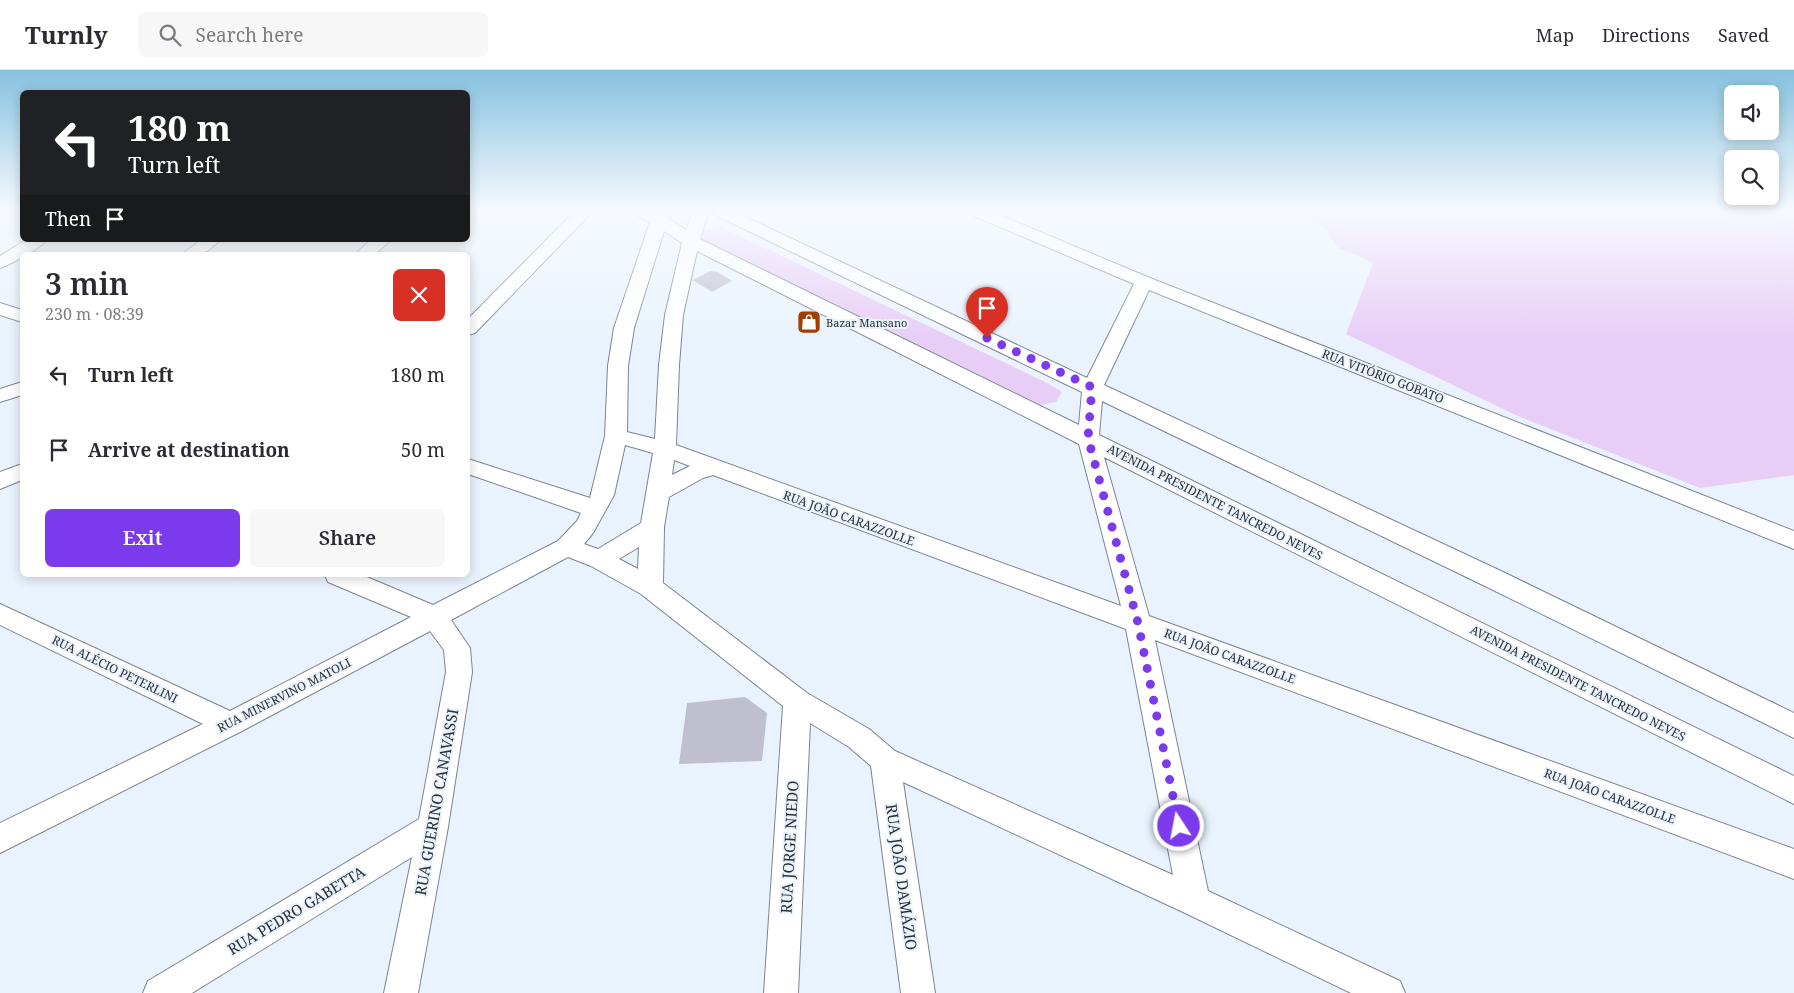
<!DOCTYPE html>
<html lang="en">
<head>
<meta charset="utf-8">
<style>
  body { margin:0; font-family:"Noto Serif",serif; background:#f7f7f7; color:#2b2b33; height:100vh; display:flex; flex-direction:column; font-size:19px; white-space:nowrap }
  * { box-sizing:border-box; margin:0 }
  p { font-size:16px; color:#7c7c81 }
  .icon { flex:none; width:28px; height:28px; fill:none; stroke:currentColor; stroke-width:2; stroke-linecap:round; stroke-linejoin:round }
  .map { position:relative; flex:1; overflow:hidden }
  .details { position:absolute; left:20px; top:182px; width:450px; height:325px; display:flex; flex-direction:column; background:#fff; border-radius:8px; box-shadow:0 2px 12px #0003 }
  .details>* { flex:none }
  .banner { position:absolute; left:20px; top:20px; width:450px; height:152px; border-radius:8px; box-shadow:0 2px 12px #0003; background:#202124; color:#fff; overflow:hidden }
  .fabs { position:absolute; left:1724px; top:15px; display:grid; gap:10px }
  .fabs a { display:grid; place-items:center; width:55px; height:55px; border-radius:8px; background:#fff; box-shadow:0 2px 12px #0003; font-size:25px }
  .pin { position:absolute; display:grid; place-items:center; width:42px; height:42px; color:#fff; margin:-51px -21px; border-radius:50% 50% 50% 0; rotate:-45deg; box-shadow:0 0 5px #0007 }
  .pin .icon { rotate:45deg }
  .me { position:absolute; width:55px; margin:-28px; rotate:349deg; stroke-linejoin:round; filter:drop-shadow(0 0 4px #0008) }
  .turn { display:flex; align-items:center; gap:18px; height:105px; padding:0 25px; font-size:22px }
  .turn .icon { width:65px; height:65px; stroke-width:2.5 }
  .turn b { display:block; font-size:35px; line-height:42px }
  .then { display:flex; align-items:center; height:48px; padding:0 25px; background:#0003; gap:10px; font-size:19px }
  .round { display:grid; place-items:center; flex:none; width:52px; height:52px; border-radius:8px; background:#f7f7f7 }
  .overview { display:flex; align-items:center; justify-content:space-between; height:85px; padding:0 25px }
  h1 { font-size:30px; font-weight:600; line-height:38px }
  .action { display:flex; gap:10px; margin-top:auto; padding:10px 25px }
  .action a { flex:1; height:58px; border-radius:8px; background:#7c3aed; color:#fff; font-size:20px; font-weight:600; line-height:58px; text-align:center }
  .action a+a { background:#f7f7f7; color:#2b2b33 }
  ul { padding:0; list-style:none }
  li { display:flex; align-items:center; gap:15px; height:75px; padding:0 25px }
  li div { flex:1 }
  li b { display:block; font-size:19px }
  li em { font-style:normal }
  header { display:flex; align-items:center; gap:30px; box-sizing:border-box; height:70px; padding:0 25px; background:#fff; border-bottom:1px solid #e1e1e2 }
  header strong { font-size:24px }
  nav { display:flex; gap:28px; margin-inline-start:auto; font-size:18px }
  .search { width:350px; height:45px; background:#f7f7f7; display:flex; align-items:center; gap:12px; box-sizing:border-box; padding:0 18px; border-radius:8px; color:#7c7c81; font-size:19px }
  .map>svg:first-child { display:block }
  .green { fill:#e8cdf7 }
  .building { fill:#bfbfcf }
  .lines { fill:none; stroke-linecap:round; stroke-linejoin:round }
  .street-casing { stroke:#7b8591; stroke-width:2 }
  .street { fill:#fff; fill-rule:evenodd }
  .route { stroke:#7c3aed; stroke-width:9; stroke-dasharray:0 16.2 }
  .labels { text-anchor:middle; dominant-baseline:central; stroke-width:4; stroke-linejoin:round; paint-order:stroke }
  .far-poi-label { font-size:11px; fill:#2a2f34; stroke:#eaf3fd; text-anchor:start }
  .street-label { font-size:12px; fill:#2a2f34; stroke:#eaf3fd }
  .near-street-label { font-size:15px; fill:#2a2f34; stroke:#eaf3fd }
</style>
</head>
<body>
<header>
<strong>Turnly</strong>
<div class="search"><svg class="icon" aria-label="search" viewBox="0 0 24 24"><circle cx="10" cy="10" r="6"/><path d="M15 15l6 6"/></svg>Search here</div>
<nav><a>Map</a><a>Directions</a><a>Saved</a></nav>
</header>
<div class="map">
<svg width="1794" height="923" viewBox="0 0 1794 923">
  <rect width="100%" height="100%" fill="#eaf3fd"/>
  <path class="green" d="M1291 140H1794V405L1700 418 1520 347 1346 264 1373 193 1337 177 1325 158Z
    M719 156 1047 313 1062 322 1056 332 1035 336 749 192 702 171 704 160Z"/>
  <path class="building" d="M710 201 718 202 732 211 712 222 693 210Z
    M745 627 767 643 762 691 679 694 687 633Z"/>
  <g class="lines">
    <g class="street-casing">
      <path id="street" d="M576 140H594L475 263 468 265V249Z
        M630 140H670L668 148 686 160 693 140H731L1087 308 1134 214 967 143 965 140H988L1150 208 1794 461V479L1149 220 1104 315 1503 502 1794 643V668L1485 516 1102 331 1099 365 1794 706V734L1104 387 1149 546 1794 779V809L1155 570 1208 821 1400 911 1405 923H1351L1183 842 903 712 935 923H901L871 696 849 677 810 653 798 923H764L783 636 641 524 591 496 568 487 451 550 470 578 472 602 448 757 418 923H384L412 787 192 923H143L148 911 419 749 446 602 444 580 430 561 240 662 0 783V753L203 654 0 555V534L230 641 411 547 328 512 325 505H362L433 535 558 471 577 451 581 443 468 404V389L590 428 605 366 608 296 614 258 650 152 632 143ZM709 140 711 143 1082 322 1079 355 700 169ZM664 161 682 173 665 245 659 295 655 369 627 362 628 296 634 258ZM697 181 1079 374 1121 536 676 375 679 295 683 245ZM625 375 653 383 641 453 598 479 584 474 593 463 614 425ZM674 390 690 396 672 405ZM713 405 1126 559 1173 805 895 681 869 659 807 623 663 513 664 457 669 427 703 408ZM639 477 638 499 619 489Z
        M26 170H47C42 177 8 196 0 198V186Z
        M201 170H221L202 185H181Z
        M371 170H391L374 185H354Z
        M0 233 22 240V252L0 245Z
        M22 312V325L0 332V319Z
        M22 394V410L0 419V402Z"/>
    </g>
    <use href="#street" class="street"/>
  </g>
  <linearGradient id="sky" x2="0" y2="1"><stop stop-color="#86c1df"/><stop offset="0.52" stop-color="#f6fafe"/><stop offset="1" stop-color="#f6fafe" stop-opacity="0"/></linearGradient>
  <rect width="1794" height="270" fill="url(#sky)"/>
  <g class="lines">
    <path class="route" d="M987 268 1092 317 1088 368 1138 553 1179 756"/>
  </g>
  <defs>
    <g id="shop-square" transform="scale(1.25)"><rect x="-9" y="-9" width="18" height="18" rx="4" fill="#a13e02" stroke="#eaf3fd"/><path d="M-5-2.5h2.3a2.7 3.5 0 0 1 5.4 0H5L5.5 6h-11ZM-1.5-2.5h3a1.5 2.3 0 0 0-3 0Z" fill="#fff"/></g>
  </defs>
  <g fill-rule="evenodd">
    <use href="#shop-square" x="809" y="252"/>
  </g>
  <g class="labels">
    <g class="far-poi-label">
      <text x="826" y="252">Bazar Mansano</text>
    </g>
    <g class="street-label">
      <text transform="translate(1383 306) rotate(21)">RUA VITÓRIO GOBATO</text>
      <text transform="translate(1215 432) rotate(27)">AVENIDA PRESIDENTE TANCREDO NEVES</text>
      <text transform="translate(849 448) rotate(20)">RUA JOÃO CARAZZOLLE</text>
      <text transform="translate(1230 586) rotate(20)">RUA JOÃO CARAZZOLLE</text>
      <text transform="translate(115 599) rotate(26)">RUA ALÉCIO PETERLINI</text>
      <text transform="translate(1578 613) rotate(27)">AVENIDA PRESIDENTE TANCREDO NEVES</text>
      <text transform="translate(284 625) rotate(-27)">RUA MINERVINO MATOLI</text>
      <text transform="translate(1610 726) rotate(20)">RUA JOÃO CARAZZOLLE</text>
    </g>
    <g class="near-street-label">
      <text transform="translate(436 732) rotate(-80)">RUA GUERINO CANAVASSI</text>
      <text transform="translate(789 777) rotate(-87)">RUA JORGE NIEDO</text>
      <text transform="translate(902 807) rotate(82)">RUA JOÃO DAMÁZIO</text>
      <text transform="translate(296 840) rotate(-31)">RUA PEDRO GABETTA</text>
    </g>
  </g>
</svg>
<div class="fabs">
<a><svg class="icon" aria-label="sound" viewBox="0 0 24 24"><path d="M4 9h4l5-4v14l-5-4H4zM17 9q2 3 0 6"/></svg></a>
<a><svg class="icon" aria-label="search" viewBox="0 0 24 24"><circle cx="10" cy="10" r="6"/><path d="M15 15l6 6"/></svg></a>
</div>
<div class="pin" style="left:987px;top:268px;background:#d93025"><svg class="icon" aria-label="arrive" viewBox="0 0 24 24"><path d="M6 21V4h12l-3 4 3 4H6"/></svg></div>
<svg class="me" style="left:1179px;top:756px" viewBox="-20 -20 40 40"><circle r="17" fill="#7c3aed" stroke="#fff" stroke-width="3"/><path d="M0-11L8 9 0 5-8 9z" fill="#fff"/></svg>
<div class="banner">
<div class="turn"><svg class="icon" aria-label="left" viewBox="0 0 24 24"><path d="M17 20v-9H6M10 6l-5 5 5 5"/></svg><div><b>180 m</b>Turn left</div></div>
<div class="then">Then<svg class="icon" aria-label="arrive" viewBox="0 0 24 24"><path d="M6 21V4h12l-3 4 3 4H6"/></svg></div>
</div>
<section class="details">
<div class="overview"><div><h1>3 min</h1><p>230 m · 08:39</p></div><a class="round" style="background:#d93025;color:#fff"><svg class="icon" aria-label="close" viewBox="0 0 24 24"><path d="M6 6l12 12M18 6L6 18"/></svg></a></div>
<ul>
<li><svg class="icon" aria-label="left" viewBox="0 0 24 24"><path d="M17 20v-9H6M10 6l-5 5 5 5"/></svg><div><b>Turn left</b></div><em>180 m</em></li>
<li><svg class="icon" aria-label="arrive" viewBox="0 0 24 24"><path d="M6 21V4h12l-3 4 3 4H6"/></svg><div><b>Arrive at destination</b></div><em>50 m</em></li>
</ul>
<div class="action"><a>Exit</a><a>Share</a></div>
</section>
</div>
</body>
</html>
